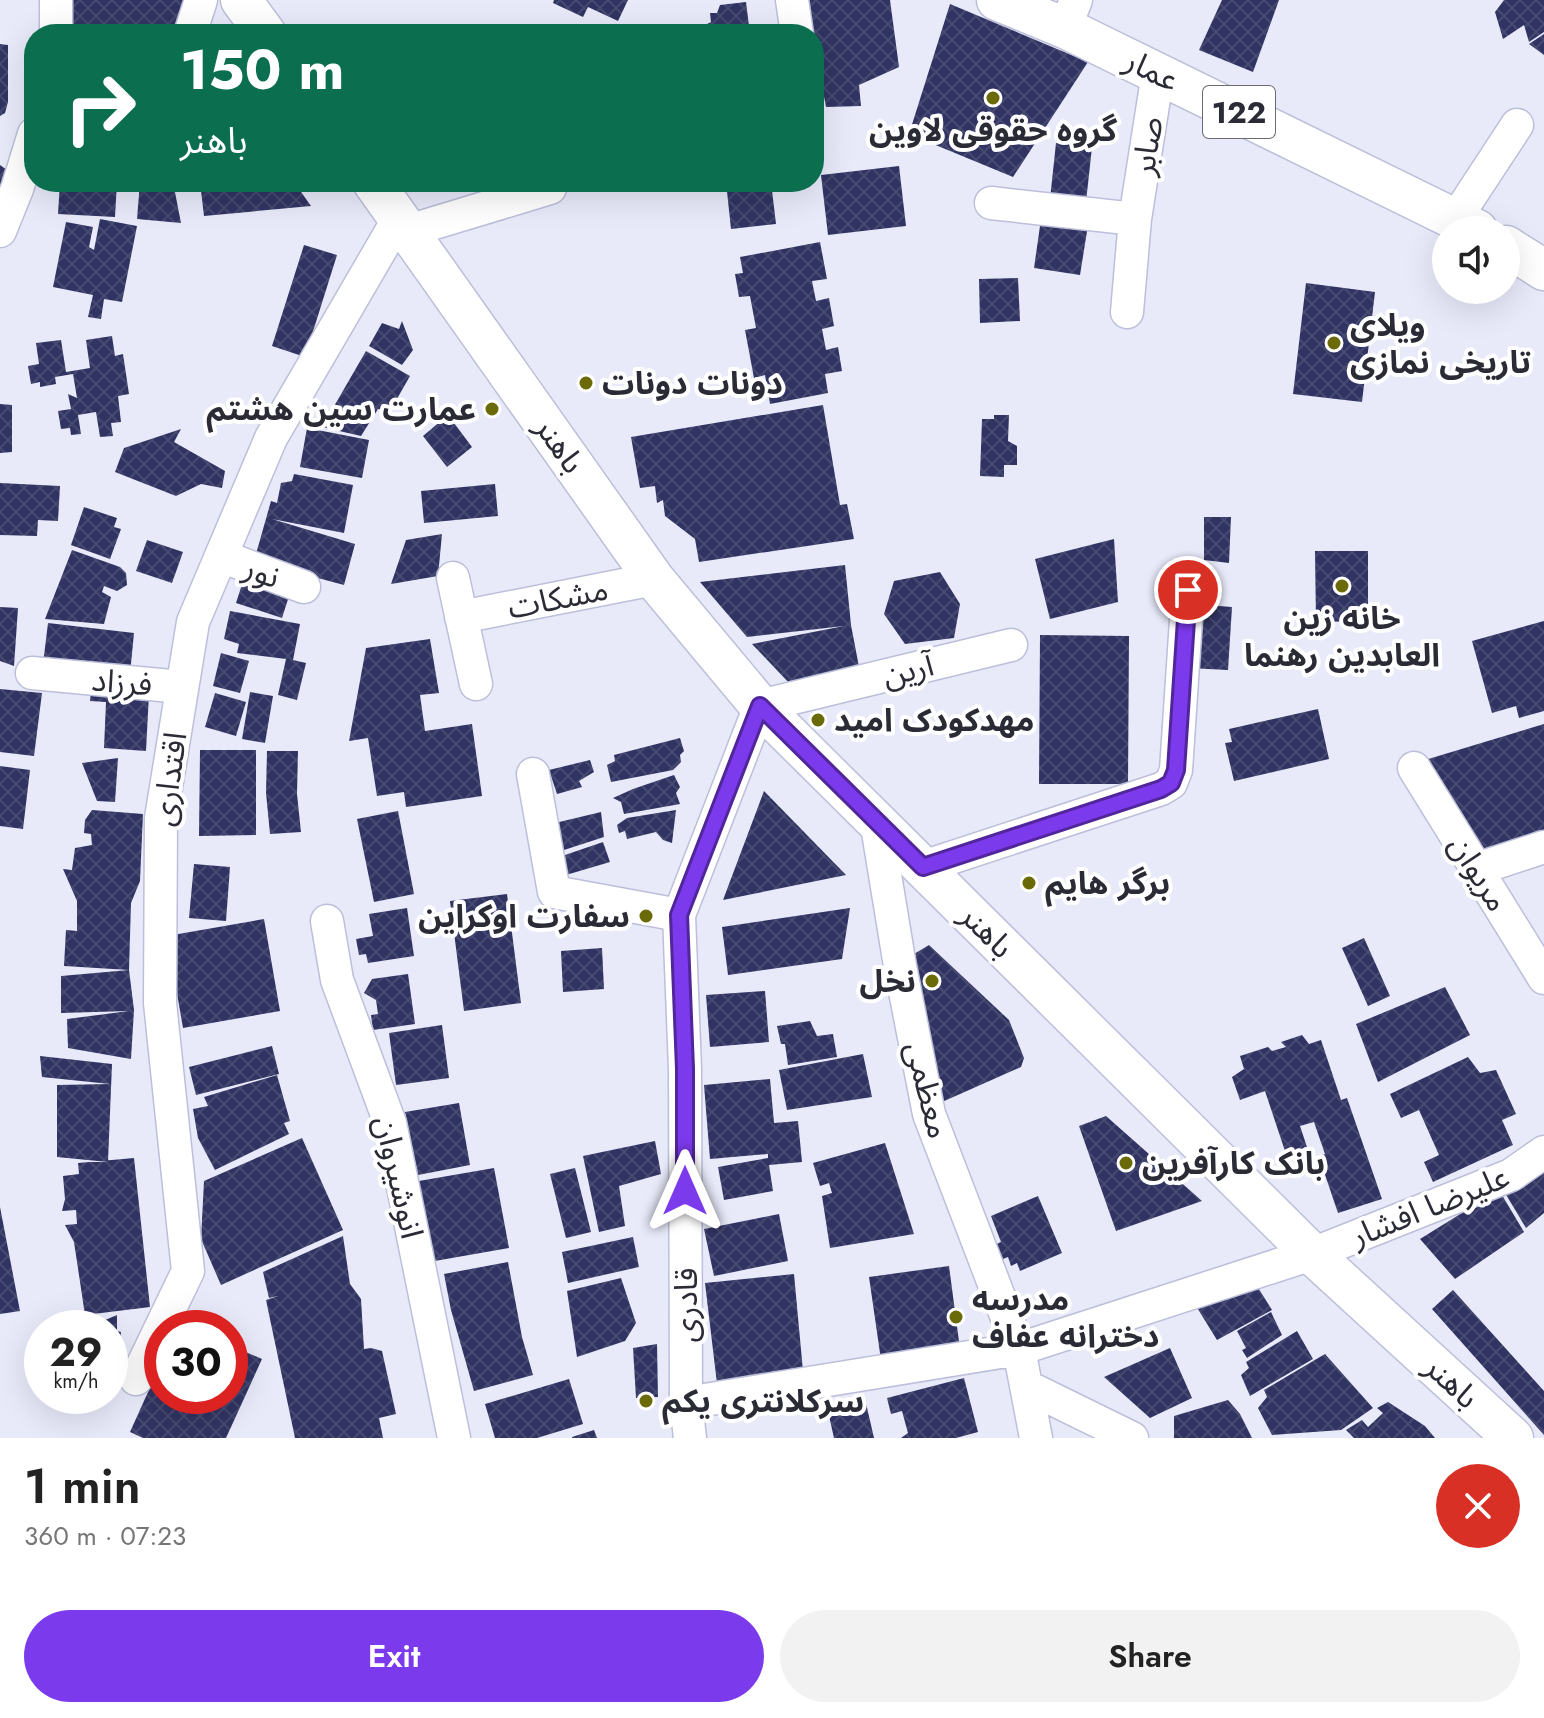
<!DOCTYPE html>
<html lang="en">
<head>
<meta charset="utf-8">
<style>
  body { margin:0; font-family:Jost,"Noto Sans Arabic",sans-serif; background:#f2f2f2; color:#222; height:100vh; display:flex; flex-direction:column; font-size:30px; white-space:nowrap }
  * { box-sizing:border-box; margin:0 }
  p { font-size:26px; color:#767676 }
  .icon { flex:none; width:44px; height:44px; fill:none; stroke:currentColor; stroke-width:2; stroke-linecap:round; stroke-linejoin:round }
  .map { position:relative; height:1438px; overflow:hidden }
  .drawer { display:flex; flex-direction:column; background:#fff; flex:1 }
  .drawer>* { flex:none }
  .banner { position:absolute; left:24px; top:24px; width:800px; height:168px; border-radius:32px; box-shadow:0 8px 32px #0002; background:#0b6e4f; color:#fff; overflow:hidden }
  .buttons { position:absolute; left:1432px; top:216px; display:grid; gap:16px }
  .buttons a { display:grid; place-items:center; width:88px; height:88px; border-radius:50%; background:#fff; box-shadow:0 8px 32px #0002; font-size:40px }
  .speed { position:absolute; left:24px; top:1310px; display:flex; gap:16px; font-size:40px; font-weight:700; text-align:center }
  .speed>* { display:grid; place-content:center; width:104px; height:104px; border-radius:50%; background:#fff; box-shadow:0 8px 32px #0002; line-height:1 }
  .speed small { font-size:20px; font-weight:400 }
  .speed .limit { border:12px solid #d22; background:#fff; color:#111 }
  .pin { position:absolute; display:grid; place-items:center; width:68px; height:68px; color:#fff; margin:-34px; border:4px solid #fff; border-radius:50%; box-shadow:0 2px 8px #0007 }
  .me { position:absolute; width:88px; margin:-44px; rotate:0deg; stroke-linejoin:round; filter:drop-shadow(0 0 6px #0008) }
  .turn { display:flex; align-items:center; gap:28px; height:168px; padding:0 24px; font-size:36px }
  .turn .icon { width:104px; height:104px; stroke-width:2.5 }
  .turn b { display:block; font-size:56px; line-height:68px }
  .round { display:grid; place-items:center; flex:none; width:84px; height:84px; border-radius:42px; background:#f2f2f2 }
  .summary { display:flex; align-items:center; justify-content:space-between; height:136px; padding:0 24px }
  h1 { font-size:48px; font-weight:600; line-height:60px }
  .primary-button { display:flex; gap:16px; margin-top:auto; padding:16px 24px }
  .primary-button a { flex:1; height:92px; border-radius:48px; background:#7c3aed; color:#fff; font-size:32px; font-weight:600; line-height:92px; text-align:center }
  .primary-button a+a { background:#f2f2f2; color:#222 }
  .map>svg:first-child { display:block }
  .building { fill:url(#building-cross-hatch) }
  .lines { fill:none; stroke-linecap:round; stroke-linejoin:round }
  .minor-casing { stroke:#bcbfd9; stroke-width:35 }
  .major-casing { stroke:#bcbfd9; stroke-width:43 }
  .minor { stroke:#fff; stroke-width:32 }
  .major { stroke:#fff; stroke-width:40 }
  .route-casing { stroke:#51269a; stroke-width:20 }
  .route { stroke:#7c3aed; stroke-width:14 }
  .poi-dot { fill:#6a6a08; stroke:#fff; stroke-width:3 }
  .labels { text-anchor:middle; dominant-baseline:central; stroke-width:8; stroke-linejoin:round; paint-order:stroke }
  .shield { fill:#fff; stroke:#6a6b72; stroke-width:2 }
  .shield-label { font-size:30px; font-weight:bold; fill:#2a2b35 }
  .street-label { font-size:32px; fill:#2a2b35; stroke:#fff }
  .poi-label { font-size:32px; font-weight:bold; fill:#2a2b35; stroke:#fff; text-anchor:start }
</style>
</head>
<body>
<div class="map">
<svg width="1544" height="1438" viewBox="0 0 1544 1438">
  <defs>
    <pattern id="building-cross-hatch" width="8" height="8" patternUnits="userSpaceOnUse" patternTransform="scale(2)"><rect width="8" height="8" fill="#313462"/><path d="M0 0l8 8M0 8l8-8" fill="none" stroke="#464970"/></pattern>
  </defs>
  <rect width="100%" height="100%" fill="#e8eafa"/>
  <path class="building" d="M63 0H187L178 34H135L131 24 118 25 116 29 102 34 61 30Z
    M554 0H628L618 21 588 7 583 17 553 3Z
    M806 0H890L899 67 859 85 861 106 826 107Z
    M1222 0H1279L1253 72 1199 50Z
    M1504 0H1544V32L1529 42 1524 25 1503 39 1495 12Z
    M746 2 750 34H702L701 27 711 22 710 13H717L720 5Z
    M950 4 1088 62 1013 177 909 134Z
    M1544 34V55L1529 44Z
    M0 44 8 45V102L5 113 0 116Z
    M1056 143 1092 147 1086 202 1050 199Z
    M0 165 7 170 0 186Z
    M899 166 906 226 828 235 821 175Z
    M60 182H117L115 217 58 214Z
    M140 182H173L181 223 137 219Z
    M200 182H294L311 206 204 216Z
    M726 182H771L776 224 731 229Z
    M1042 212 1089 219 1080 275 1034 268Z
    M100 219 137 226 122 302 104 299 101 319 88 317 93 295 53 287 66 222 93 227 89 247 94 250Z
    M820 242 827 279 812 281 816 301 829 298 834 326 822 329 826 350 838 347 842 371 825 374 828 393 770 404 765 375 754 378 745 330 756 328 750 296 739 297 735 274 743 273 740 257Z
    M304 245 337 255 305 357 272 346Z
    M1018 278 1020 321 980 323 979 279Z
    M1306 283 1375 292 1362 402 1293 394Z
    M402 321 413 350 402 365 369 346 382 323 399 329Z
    M112 336 115 356 123 354 129 394 118 396 121 422 111 423 113 436 100 437 96 412 78 415 81 434 71 435 70 428 61 429 58 411 71 409 68 394 77 398 73 374 55 377 56 384 40 387V382L31 384 28 366 39 364 36 343 61 340 66 372 90 368 86 340Z
    M366 351 410 376 390 411 378 409 361 436 322 427Z
    M0 404 12 405V452L0 453Z
    M823 405 840 505 847 504 854 539 699 562 695 539 665 516 663 500 657 503 655 486 640 488 631 437Z
    M448 415 472 447 447 467 423 436Z
    M994 415H1009L1008 441 1017 446V465H1004V477L980 476 982 419H994Z
    M307 428 369 440 362 478 300 467Z
    M181 429 174 442 225 471 222 488 201 484 176 496 115 472 124 448Z
    M294 474 353 485 344 533 272 519 355 544 344 585 254 561 271 501 277 503 281 483 292 481Z
    M0 483 60 486 58 521 38 520 37 536 0 535Z
    M495 484 498 516 424 523 421 491Z
    M84 507 117 518 114 527 121 529 110 559 71 545Z
    M1204 517H1231L1229 563 1204 560Z
    M442 534 438 576 391 584 406 540Z
    M1114 539 1118 602 1050 619 1035 559Z
    M147 540 183 552 172 583 136 571Z
    M72 550 120 567 126 573 127 585 117 591 104 586 102 592 111 597 104 624 45 619Z
    M1315 551H1368V621L1316 622Z
    M845 565 851 625 860 672 791 685 752 644 844 626 747 637 700 582Z
    M940 572 960 604 954 638 905 644 884 614 894 581Z
    M244 578 290 593 282 618 236 603Z
    M1193 604 1232 607 1228 670 1188 668Z
    M0 607 18 608 14 666 0 661Z
    M230 611 300 624 293 660 306 663 297 700 278 695 286 659 237 653 239 644 224 639Z
    M1544 621V711L1519 718 1516 706 1492 713 1472 641Z
    M48 623 134 633 130 674 43 664Z
    M1040 635 1129 636 1128 784H1039Z
    M430 639 439 693 420 695 425 731 472 724 482 796 406 807 404 792 377 796 368 738 349 741 366 648Z
    M221 653 249 661 240 693 213 686Z
    M0 689 42 693 34 756 0 752Z
    M91 690 149 694 146 751 104 748 106 702 90 701Z
    M250 692 273 696 265 743 242 739Z
    M215 693 246 702 236 736 205 727Z
    M1318 709 1329 759 1234 781 1225 743 1232 742 1229 729Z
    M1544 724V837L1479 858 1425 760Z
    M680 738 684 751 680 755 681 762 673 770 611 782 607 765 615 761 614 755Z
    M200 750H256V835L199 836Z
    M267 751H298L297 794 301 832 270 834 266 793Z
    M118 758 115 802 97 801 82 763Z
    M590 760 594 772 579 781 582 787 557 794 549 770Z
    M0 766 30 770 23 829 0 826Z
    M674 775 680 787 676 793 680 804 624 814 621 802 613 798 633 789Z
    M764 791 846 875 723 900Z
    M92 810 143 814 140 881 131 903 129 970 64 966 66 930 77 931V901L63 869 72 870 75 848 92 845 91 834 84 833 85 820Z
    M676 810 672 843 663 840 656 832 627 839 625 831 619 833 617 825 627 818Z
    M398 811 414 894 374 902 357 819Z
    M601 812 604 837 561 851 555 823Z
    M603 842 610 862 566 875 562 856Z
    M194 864 230 867 226 921 189 918Z
    M507 894 521 1003 464 1011 450 901Z
    M407 908 414 956 368 963 366 954 359 955 356 939 373 936 369 914Z
    M850 908 842 959 728 975 722 927Z
    M264 919 280 1011 183 1028 167 936Z
    M1364 938 1390 996 1368 1006 1342 948Z
    M929 945 1009 1020 1024 1058 1021 1067 942 1102 914 954Z
    M602 948 604 989 563 992 561 951Z
    M129 970 134 1010 131 1059 68 1048 67 1019 129 1011 61 1013V976Z
    M408 974 415 1024 373 1030 371 1015 378 1014 376 1000 364 993 372 979Z
    M1445 987 1470 1035 1378 1082 1356 1024Z
    M765 991 769 1042 710 1047 706 995Z
    M810 1021 817 1036 833 1034 837 1057 788 1065 785 1044H781L777 1026Z
    M442 1025 449 1078 396 1085 389 1033Z
    M1302 1035 1309 1044 1321 1040 1341 1100 1347 1098 1382 1199 1338 1213 1319 1157 1325 1154 1314 1122 1300 1126 1307 1147 1286 1154 1265 1091 1240 1100 1232 1077 1244 1069 1240 1056 1268 1047 1272 1051 1286 1047 1281 1042Z
    M272 1046 279 1074 196 1095 189 1067Z
    M863 1054 872 1097 787 1110 779 1070Z
    M40 1056 112 1064 108 1162 57 1157V1085L110 1084 42 1077Z
    M1468 1057 1480 1073 1496 1070 1516 1114 1502 1120 1513 1145 1433 1182 1424 1162 1439 1155 1419 1110 1401 1118 1390 1094Z
    M277 1075 290 1121 284 1123 289 1134 215 1170 198 1138 193 1109 208 1106 204 1097Z
    M770 1079 774 1123 798 1121 802 1162 769 1165 773 1191 724 1200 718 1167 768 1158V1154L710 1159 704 1085Z
    M459 1103 470 1165 418 1175 405 1112Z
    M1106 1116 1202 1201 1116 1231 1079 1126Z
    M302 1138 343 1230 221 1285 201 1239 204 1181Z
    M655 1141 661 1174 619 1186 625 1226 599 1232 583 1156Z
    M885 1143 914 1234 830 1248 822 1196 832 1193 829 1183 820 1186 813 1163Z
    M134 1158 150 1307 85 1315 74 1242 65 1225 77 1224 76 1210 62 1211 65 1199 63 1176 79 1174 78 1163Z
    M494 1168 509 1248 429 1262 413 1182Z
    M575 1168 591 1232 566 1238 550 1174Z
    M1544 1171V1213L1526 1228 1505 1193Z
    M1499 1190 1524 1232 1455 1279 1420 1239Z
    M1038 1196 1062 1253 1020 1271 1017 1263 1011 1266 1008 1257 998 1261 992 1246 1001 1242 991 1216Z
    M0 1207 20 1311 0 1314Z
    M779 1214 788 1261 714 1276 704 1229Z
    M343 1236 350 1284 361 1299 364 1349 371 1348 382 1351 396 1414 379 1418 383 1438H295L266 1300 278 1296 269 1298 263 1272Z
    M633 1237 639 1267 568 1283 562 1252Z
    M508 1262 522 1337 533 1375 474 1391 451 1310 444 1274Z
    M949 1266 960 1349 881 1360 869 1277Z
    M794 1274 804 1382 718 1392 705 1283Z
    M621 1278 636 1323 625 1341 577 1357 567 1291Z
    M1257 1286 1272 1310 1217 1340 1196 1306Z
    M1453 1290 1544 1391V1435L1432 1309Z
    M1271 1312 1282 1335 1247 1358 1242 1350 1246 1348 1237 1331Z
    M117 1315V1331L121 1332 119 1347 110 1350V1328H86Z
    M1297 1331 1313 1359 1250 1396 1241 1375 1249 1368 1246 1362Z
    M657 1344 658 1397 636 1398 633 1348Z
    M230 1345 262 1359 226 1438H143L130 1432 162 1361V1396H230Z
    M1170 1348 1192 1398 1150 1418 1104 1377Z
    M1325 1354 1373 1408 1341 1430 1272 1435 1258 1408 1267 1397 1264 1390Z
    M964 1378 978 1432 956 1438H901L908 1433 902 1411 891 1414 887 1398Z
    M569 1379 583 1424 537 1438H495L485 1404Z
    M865 1399 874 1438H834L827 1407Z
    M1228 1400 1240 1414 1252 1438H1174V1416Z
    M1388 1402 1425 1426 1435 1438H1354L1346 1430 1362 1420 1368 1427 1383 1413 1377 1408Z
    M594 1430 597 1438H572V1437Z"/>
  <g class="lines">
    <g class="minor-casing">
      <path id="minor" d="M792 0 797 34
        M1065 28 1076 0
        M56 34V0
        M190 34 201 0
        M991 203 1135 219
        M1456 218 1517 125
        M0 231 17 189 34 134
        M408 231 550 188
        M1127 312 1135 219 1158 73
        M221 556 304 587
        M453 578 476 684
        M461 617 654 579
        M32 673 182 687
        M1414 768 1544 978
        M533 774 554 892 679 915
        M876 820 900 966 929 1114 1019 1349 1036 1438
        M923 867 1161 789 1171 783 1176 770 1188 590
        M1477 869 1544 847
        M327 921 337 980 390 1123 454 1438
        M136 1379 188 1271 160 1003 161 818 193 622 271 438 399 218
        M1026 1386 1132 1438
        M686 1403 1019 1349 1312 1254 1511 1175 1544 1152
        M690 1438 686 1403 685 1069 679 915 760 706 1011 645"/>
    </g>
    <g class="major-casing">
      <path id="major" d="M241 0 266 34
        M997 0 1065 28 1477 230
        M373 182 654 579 760 706 1312 1254 1513 1438
        M1506 246 1544 270"/>
    </g>
    <use href="#minor" class="minor"/>
    <use href="#major" class="major"/>
  </g>
  <g class="lines">
    <g class="route-casing">
      <path id="route" d="M685 1191V1069L679 915 760 706 923 867 1161 789 1171 783 1176 770 1188 590"/>
    </g>
    <use href="#route" class="route"/>
  </g>
  <g class="poi-dot">
    <circle cx="993" cy="98" r="8"/>
    <circle cx="1334" cy="343" r="8"/>
    <circle cx="586" cy="383" r="8"/>
    <circle cx="492" cy="409" r="8"/>
    <circle cx="1342" cy="586" r="8"/>
    <circle cx="818" cy="720" r="8"/>
    <circle cx="1029" cy="883" r="8"/>
    <circle cx="646" cy="916" r="8"/>
    <circle cx="932" cy="981" r="8"/>
    <circle cx="1126" cy="1163" r="8"/>
    <circle cx="956" cy="1317" r="8"/>
    <circle cx="646" cy="1401" r="8"/>
  </g>
  <g class="labels">
    <rect class="shield" x="1203" y="86" width="72" height="52" rx="6"/>
    <g class="shield-label">
      <text x="1239" y="112">122</text>
    </g>
    <g class="street-label">
      <text transform="translate(1152 70) rotate(26)">عمار</text>
      <text transform="translate(1147 146) rotate(-81)">صابر</text>
      <text transform="translate(560 445) rotate(55)">باهنر</text>
      <text transform="translate(262 572) rotate(20)">نور</text>
      <text transform="translate(558 598) rotate(-11)">مشکات</text>
      <text transform="translate(908 670) rotate(-14)">آرین</text>
      <text transform="translate(122 682) rotate(5)">فرزاد</text>
      <text transform="translate(169 779) rotate(-82)">اقتداری</text>
      <text transform="translate(1479 873) rotate(58)">مریوان</text>
      <text transform="translate(987 931) rotate(45)">باهنر</text>
      <text transform="translate(928 1090) rotate(76)">معظمی</text>
      <text transform="translate(399 1177) rotate(77)">انوشیروان</text>
      <text transform="translate(1430 1206) rotate(-22)">علیرضا افشار</text>
      <text transform="translate(686 1305) rotate(-90)">قادری</text>
      <text transform="translate(1452 1382) rotate(43)">باهنر</text>
    </g>
    <g class="poi-label">
      <text x="993" y="130" text-anchor="middle">گروه حقوقی لاوین</text>
      <text x="1350" y="325">ویلای<tspan x="1350" dy="37">تاریخی نمازی</tspan></text>
      <text x="602" y="383">دونات دونات</text>
      <text x="476" y="409" text-anchor="end">عمارت سین هشتم</text>
      <text x="1342" y="618" text-anchor="middle">خانه زین<tspan x="1342" dy="37">العابدین رهنما</tspan></text>
      <text x="834" y="720">مهدکودک امید</text>
      <text x="1045" y="883">برگر هایم</text>
      <text x="630" y="916" text-anchor="end">سفارت اوکراین</text>
      <text x="916" y="981" text-anchor="end">نخل</text>
      <text x="1142" y="1163">بانک کارآفرین</text>
      <text x="972" y="1299">مدرسه<tspan x="972" dy="37">دخترانه عفاف</tspan></text>
      <text x="662" y="1401">سرکلانتری یکم</text>
    </g>
  </g>
</svg>
<div class="buttons">
<a><svg class="icon" aria-label="sound" viewBox="0 0 24 24"><path d="M4 9h4l5-4v14l-5-4H4zM17 9q2 3 0 6"/></svg></a>
</div>
<div class="speed"><div>29<small>km/h</small></div><div class="limit">30</div></div>
<div class="pin" style="left:1188px;top:590px;background:#d93025"><svg class="icon" aria-label="arrive" viewBox="0 0 24 24"><path d="M6 21V4h12l-3 4 3 4H6"/></svg></div>
<svg class="me" style="left:685px;top:1191px" viewBox="-20 -20 40 40"><path d="M0-17L14 15 0 8-14 15z" fill="#7c3aed" stroke="#fff" stroke-width="4"/></svg>
<div class="banner">
<div class="turn"><svg class="icon" aria-label="right" viewBox="0 0 24 24"><path d="M7 20v-9h11M14 6l5 5-5 5"/></svg><div><b>150 m</b>باهنر</div></div>
</div>
</div>
<section class="drawer">
<div class="summary"><div><h1>1 min</h1><p>360 m · 07:23</p></div><a class="round" style="background:#d93025;color:#fff"><svg class="icon" aria-label="close" viewBox="0 0 24 24"><path d="M6 6l12 12M18 6L6 18"/></svg></a></div>
<div class="primary-button"><a>Exit</a><a>Share</a></div>
</section>
</body>
</html>
